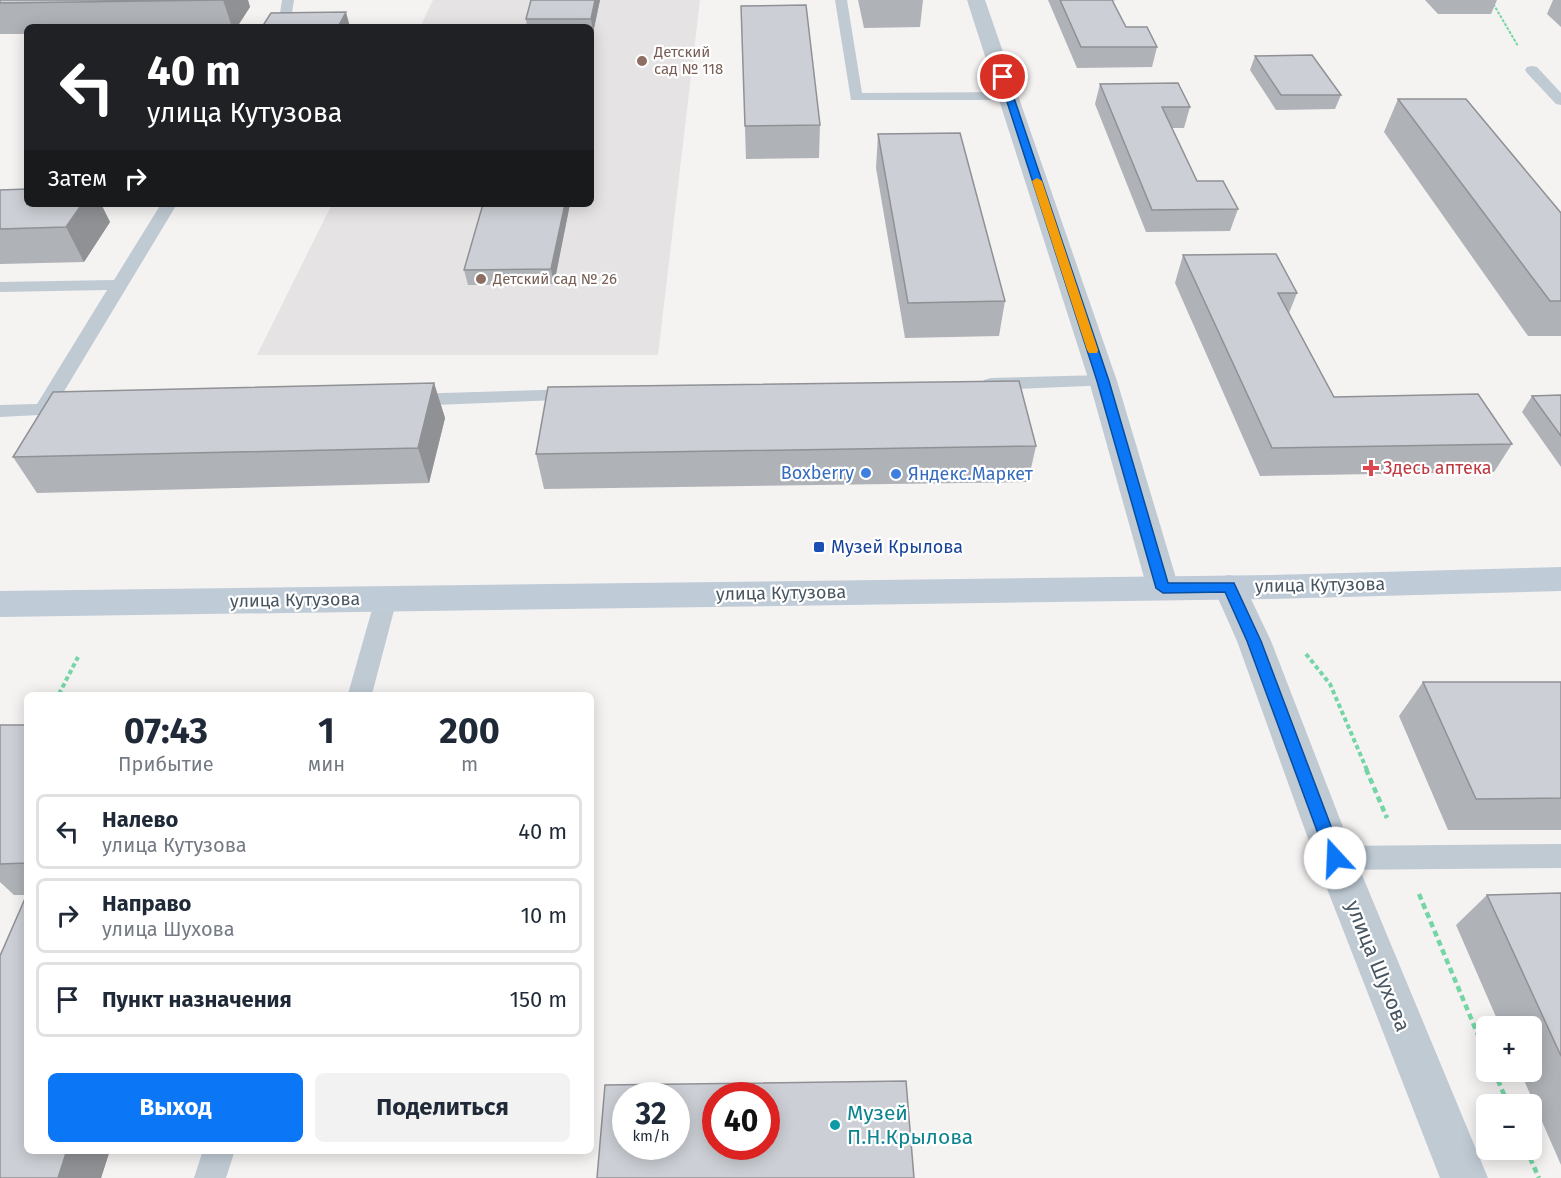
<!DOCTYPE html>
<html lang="ru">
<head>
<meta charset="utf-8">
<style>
  body { margin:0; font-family:"Fira Sans",sans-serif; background:#f2f2f3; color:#1f2937; height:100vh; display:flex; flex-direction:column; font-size:22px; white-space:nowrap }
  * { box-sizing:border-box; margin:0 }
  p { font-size:20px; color:#747a83 }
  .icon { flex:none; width:33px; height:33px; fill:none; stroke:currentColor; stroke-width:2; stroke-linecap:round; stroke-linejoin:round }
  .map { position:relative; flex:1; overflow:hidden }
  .drawer { position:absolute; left:24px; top:692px; width:570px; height:462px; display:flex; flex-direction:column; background:#fff; border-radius:9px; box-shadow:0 3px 15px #0003 }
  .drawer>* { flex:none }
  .banner { position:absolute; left:24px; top:24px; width:570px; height:183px; border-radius:9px; box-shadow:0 3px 15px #0003; background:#202124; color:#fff; overflow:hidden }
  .buttons { position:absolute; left:1476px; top:1016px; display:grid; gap:12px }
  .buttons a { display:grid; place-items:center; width:66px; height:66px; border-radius:9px; background:#fff; box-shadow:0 3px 15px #0003; font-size:30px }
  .speed { position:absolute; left:612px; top:1082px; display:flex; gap:12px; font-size:30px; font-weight:700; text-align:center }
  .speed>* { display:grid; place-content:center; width:78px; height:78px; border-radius:50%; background:#fff; box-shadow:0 3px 15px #0003; line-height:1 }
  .speed small { font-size:15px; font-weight:400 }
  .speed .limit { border:9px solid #d22; background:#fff; color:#111 }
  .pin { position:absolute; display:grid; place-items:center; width:51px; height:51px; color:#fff; margin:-26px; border:3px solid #fff; border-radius:50%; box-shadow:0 2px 6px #0007 }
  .me { position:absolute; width:66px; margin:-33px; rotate:340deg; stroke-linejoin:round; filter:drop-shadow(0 0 4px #0008) }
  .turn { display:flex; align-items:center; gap:21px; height:126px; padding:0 24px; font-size:27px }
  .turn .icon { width:78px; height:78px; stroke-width:2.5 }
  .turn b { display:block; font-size:42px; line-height:51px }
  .then { display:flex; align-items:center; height:57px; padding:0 24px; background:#0003; gap:12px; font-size:22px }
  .eta { display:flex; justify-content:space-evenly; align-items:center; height:102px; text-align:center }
  .eta b { font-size:36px; font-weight:700; line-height:42px }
  .cta { display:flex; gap:12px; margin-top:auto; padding:12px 24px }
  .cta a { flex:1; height:69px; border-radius:9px; background:#0b76f6; color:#fff; font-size:24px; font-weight:700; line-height:69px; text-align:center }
  .cta a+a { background:#f2f2f3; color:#1f2937 }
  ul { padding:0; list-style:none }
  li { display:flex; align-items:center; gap:18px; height:75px; margin:0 12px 9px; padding:0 12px; border:3px solid #e0e1e3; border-radius:9px }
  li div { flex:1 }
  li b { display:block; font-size:22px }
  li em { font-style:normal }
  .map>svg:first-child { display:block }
  .education { fill:#e6e3e4 }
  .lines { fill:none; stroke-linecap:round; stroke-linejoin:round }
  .path-far2 { stroke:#73d6a4; stroke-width:2; stroke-dasharray:3 1.5; stroke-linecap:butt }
  .path-far1 { stroke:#73d6a4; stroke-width:4; stroke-dasharray:4.5 3; stroke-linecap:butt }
  .path { stroke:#73d6a4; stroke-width:4.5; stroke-dasharray:6 4; stroke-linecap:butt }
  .service { fill:#bfcad3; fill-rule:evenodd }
  .minor { fill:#bfcad3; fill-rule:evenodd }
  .tertiary { fill:#bfcad3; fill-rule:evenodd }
  .secondary { fill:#bfcbd7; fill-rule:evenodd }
  .wall { fill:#afb2b7 }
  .shaded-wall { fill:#8f9195 }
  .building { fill:#cccfd5; stroke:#8f9195; stroke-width:1.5; fill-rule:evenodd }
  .route { fill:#0b76f6; stroke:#074da0; stroke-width:1.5 }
  .slow { fill:#f59e0b }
  .education-dot { fill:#8d6e63; stroke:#fff; stroke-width:2 }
  .health-dot { fill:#e0444e; stroke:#fff; stroke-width:2 }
  .shop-dot { fill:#3f7fe0; stroke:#fff; stroke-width:2 }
  .transit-dot { fill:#1a4fb4; stroke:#fff; stroke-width:2 }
  .culture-dot { fill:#0f9aa8; stroke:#fff; stroke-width:2 }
  .labels { text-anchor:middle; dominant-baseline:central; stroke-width:4.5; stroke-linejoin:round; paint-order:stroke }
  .far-education-label { font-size:15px; fill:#785e54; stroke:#fff; text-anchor:start }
  .health-label { font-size:18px; fill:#be3a42; stroke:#fff; text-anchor:start }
  .shop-label { font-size:18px; fill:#366cbe; stroke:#fff; text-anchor:end }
  .transit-label { font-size:18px; fill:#164399; stroke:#fff; text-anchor:start }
  .street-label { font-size:18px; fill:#485662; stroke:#fff }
  .near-street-label { font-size:21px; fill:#485662; stroke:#fff }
  .near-culture-label { font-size:21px; fill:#0d838f; stroke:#fff; text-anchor:start }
</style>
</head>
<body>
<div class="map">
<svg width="1561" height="1178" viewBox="0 0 1561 1178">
  <rect width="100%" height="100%" fill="#f5f2f2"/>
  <path class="education" d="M433 0H700L658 355H257L332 204H591V27H420Z"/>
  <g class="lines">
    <path class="path-far2" d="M1491 0 1518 46"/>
    <path class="path-far1" d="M1306 654 1330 684 1367 770
      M59 694 78 657"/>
    <path class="path" d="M1366 769 1387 818
      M1419 894 1486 1054
      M1494 1071 1508 1104
      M1526 1149 1539 1178"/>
    <path class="service" d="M282 0H294L292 13 284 27H272L280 13Z
      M835 0H847L862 93 1009 92 1016 96 1009 100H851Z
      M1532 66 1537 67 1561 93V105L1556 104 1527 73 1525 70 1527 67Z
      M161 204H177L57 403 77 405 80 409 77 413 0 417V405L37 404 107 290 0 292V282L114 280Z
      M1103 375 1110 377 1112 381 1110 385 991 390 984 388 982 384 984 380 991 378Z
      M577 389 584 391 587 395 584 399 409 406 402 404 399 400 402 396 409 394Z
      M386 590 394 593 397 599 372 694H348L375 599 378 593Z
      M1561 844V868L1335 870 1325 867 1321 858 1325 849 1335 846Z
      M203 1150H235L226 1178H194Z"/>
    <path class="minor" d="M967 0H985L1117 381 1179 588 1175 597 1163 600 1151 597 1147 588 1089 381Z"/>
    <path class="tertiary" d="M1229 575 1241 578 1271 641 1355 858 1488 1178H1440L1315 858 1237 641 1213 587 1217 578Z"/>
    <path class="secondary" d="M1561 567V591L1271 599 0 617V591L1271 575Z"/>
  </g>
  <path class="wall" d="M0 0H248L250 7 237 27H27V34H0Z
    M531 0H600L593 33H591V27H527L526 19Z
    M858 0H923L920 27 864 28Z
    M1048 0H1116L1112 1 1126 27 1157 47 1152 67 1077 68Z
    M1425 0H1497L1491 14H1438Z
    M1553 0H1561V27L1547 14Z
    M741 6 820 125 819 158 746 159Z
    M1255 56 1341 95 1335 109 1276 110 1250 70Z
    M1100 84 1190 107 1184 128H1172L1197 181 1238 209 1230 231 1146 232 1095 104Z
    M1398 99 1561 213V336H1528L1384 132Z
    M878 134 1005 301 999 336 905 338 876 168Z
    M0 190 27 204H101L110 222 84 262 0 264Z
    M570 204 554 284 468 285 464 270Z
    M1183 255 1297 293 1289 313 1334 397 1512 444 1494 472 1260 476 1175 283Z
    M434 383 445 418 429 483 37 493 13 457Z
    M1561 395V467L1522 412 1532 396Z
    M1036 446 1028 482 544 489 536 454Z
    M1423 682H1561V830H1448L1399 716Z
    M0 725H27V1150H110L101 1178H0L27 895H14L0 882Z
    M1561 893V1165L1520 1071H1532V1026H1500L1456 925 1487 895Z"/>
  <path class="shaded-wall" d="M223 0H248L250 7 237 27H232Z
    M595 0H600L593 33 591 19Z
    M346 12 350 27H338Z
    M82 204H101L110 222 84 262 66 227Z
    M565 204H570L554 284 551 269Z
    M434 383 445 418 429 483 418 448Z
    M67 1150H110L101 1178H58Z"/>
  <path class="building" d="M0 0H223L0 3Z
    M531 0H595L591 19H526Z
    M1060 0H1112L1126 27H1147L1157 47H1081Z
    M806 5 820 125 745 126 741 6Z
    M346 12 338 27H262L271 13Z
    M1312 55 1341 95H1281L1255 56Z
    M1178 83 1190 107H1162L1197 181H1223L1238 209 1152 210 1100 84Z
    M1398 99H1466L1561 213V301H1550Z
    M960 133 1005 301 908 303 878 134Z
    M27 189V204H82L66 227 0 229V190Z
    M483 204H565L551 269 464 270Z
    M1276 254 1297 293H1278L1334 397 1478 394 1512 444 1272 448 1183 255Z
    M1019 381 1036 446 536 454 548 387Z
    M434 383 418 448 13 457 53 392Z
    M1561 395V436L1532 396Z
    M1423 682H1561V798L1476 799Z
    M0 725H27V863L0 864Z
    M1561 893V1056L1487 895Z
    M27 894V1150H67L58 1178H0V956Z
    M906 1081 914 1178H597L605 1085ZM626 1095H676V1146H626ZM716 1095H766V1146H716Z"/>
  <path class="route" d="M1003 74 1007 77 1109 381 1168 583H1234L1261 641 1343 858 1341 864 1335 866 1329 864 1327 858 1247 641 1225 592 1163 593 1156 588 1097 381 999 77Z"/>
  <path class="slow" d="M1037 178 1042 181 1098 350 1097 353H1089L1087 350 1032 181Z"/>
  <g class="education-dot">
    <circle cx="642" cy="61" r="6"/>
    <circle cx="481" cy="279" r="6"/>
  </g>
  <path class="health-dot" d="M1368 459h6v6h6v6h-6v6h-6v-6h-6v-6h6z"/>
  <g class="shop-dot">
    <circle cx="866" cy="473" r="6"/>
    <circle cx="896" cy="474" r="6"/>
  </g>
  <rect class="transit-dot" x="813" y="541" width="12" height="12" rx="3"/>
  <circle class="culture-dot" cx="835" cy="1125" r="6"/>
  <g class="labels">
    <g class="far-education-label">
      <text x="654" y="52">Детский<tspan x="654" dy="17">сад № 118</tspan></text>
      <text x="493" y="279">Детский сад № 26</text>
    </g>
    <g class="health-label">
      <text x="1383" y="468">Здесь аптека</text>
    </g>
    <g class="shop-label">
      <text x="854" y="473">Boxberry</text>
      <text x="908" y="474" text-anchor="start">Яндекс.Маркет</text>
    </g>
    <g class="transit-label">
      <text x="831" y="547">Музей Крылова</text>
    </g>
    <g class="street-label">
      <text transform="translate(1320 585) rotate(-1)">улица Кутузова</text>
      <text transform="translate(781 593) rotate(-1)">улица Кутузова</text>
      <text transform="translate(295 600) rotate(-1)">улица Кутузова</text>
    </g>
    <g class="near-street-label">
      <text transform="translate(1378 966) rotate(68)">улица Шухова</text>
    </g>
    <g class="near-culture-label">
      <text x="847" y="1113">Музей<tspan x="847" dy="24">П.Н.Крылова</tspan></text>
    </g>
  </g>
</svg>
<div class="buttons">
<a>+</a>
<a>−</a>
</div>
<div class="speed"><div>32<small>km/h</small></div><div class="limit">40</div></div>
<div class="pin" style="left:1003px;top:77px;background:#d93025"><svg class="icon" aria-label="arrive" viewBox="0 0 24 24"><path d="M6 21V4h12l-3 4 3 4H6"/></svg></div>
<svg class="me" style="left:1335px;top:858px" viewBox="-20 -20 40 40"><circle r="19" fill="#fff"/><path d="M0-13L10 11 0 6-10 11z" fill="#0b76f6"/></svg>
<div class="banner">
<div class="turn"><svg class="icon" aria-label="left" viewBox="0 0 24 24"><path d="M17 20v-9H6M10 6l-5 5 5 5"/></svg><div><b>40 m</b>улица Кутузова</div></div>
<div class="then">Затем<svg class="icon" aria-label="right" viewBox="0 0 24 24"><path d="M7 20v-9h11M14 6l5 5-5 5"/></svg></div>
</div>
<section class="drawer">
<div class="eta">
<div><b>07:43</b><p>Прибытие</p></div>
<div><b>1</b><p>мин</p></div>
<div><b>200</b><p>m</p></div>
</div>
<ul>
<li><svg class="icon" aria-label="left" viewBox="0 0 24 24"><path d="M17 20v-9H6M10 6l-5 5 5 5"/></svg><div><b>Налево</b><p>улица Кутузова</p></div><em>40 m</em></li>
<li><svg class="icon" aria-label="right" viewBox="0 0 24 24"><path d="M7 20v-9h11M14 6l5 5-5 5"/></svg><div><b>Направо</b><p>улица Шухова</p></div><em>10 m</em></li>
<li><svg class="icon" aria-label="arrive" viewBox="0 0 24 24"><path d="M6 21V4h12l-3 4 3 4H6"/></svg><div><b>Пункт назначения</b></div><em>150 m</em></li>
</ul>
<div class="cta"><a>Выход</a><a>Поделиться</a></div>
</section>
</div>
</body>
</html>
